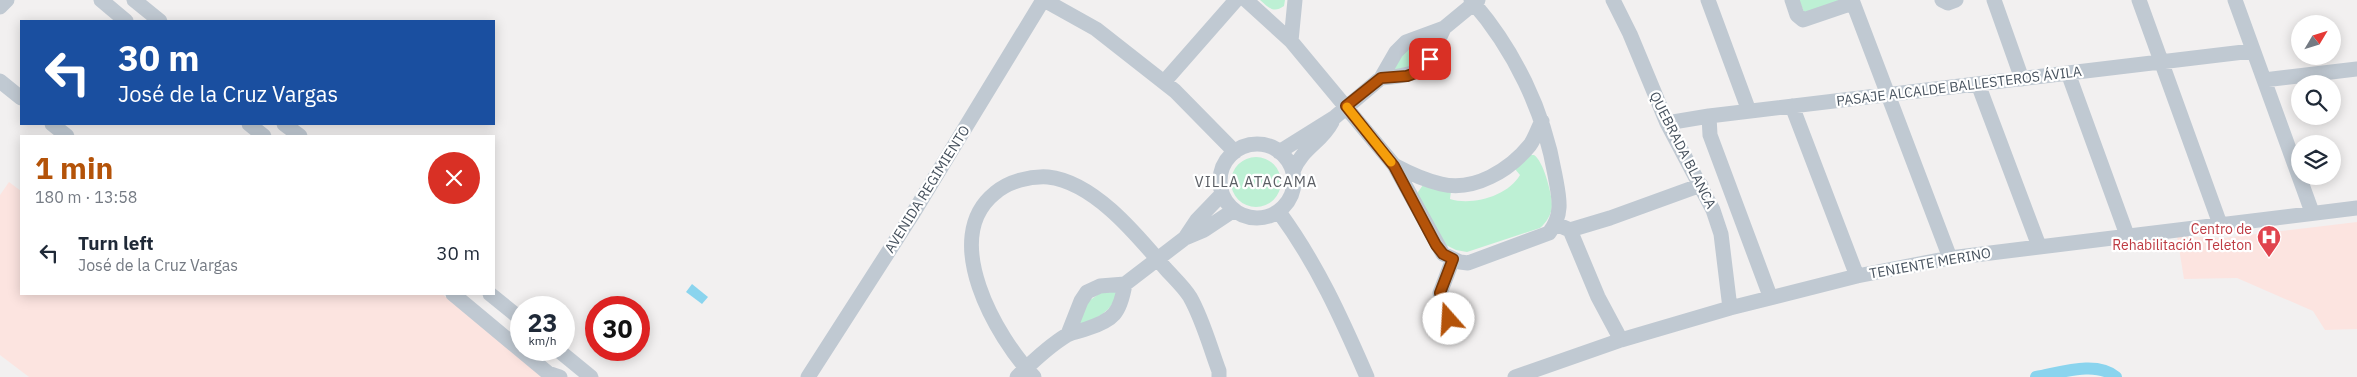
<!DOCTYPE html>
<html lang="en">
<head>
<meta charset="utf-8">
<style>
  body { margin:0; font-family:"IBM Plex Sans",sans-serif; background:#f6f6f7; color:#1f2937; height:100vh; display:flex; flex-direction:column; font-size:19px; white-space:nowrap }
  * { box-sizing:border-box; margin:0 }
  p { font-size:16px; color:#747a83 }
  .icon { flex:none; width:28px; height:28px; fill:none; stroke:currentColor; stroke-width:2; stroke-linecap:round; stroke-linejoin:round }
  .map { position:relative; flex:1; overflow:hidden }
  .drawer { position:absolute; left:20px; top:135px; width:475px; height:160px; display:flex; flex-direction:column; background:#fff; border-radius:0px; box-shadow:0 2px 12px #0003 }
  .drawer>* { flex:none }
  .banner { position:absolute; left:20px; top:20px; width:475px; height:105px; border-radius:0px; box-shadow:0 2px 12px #0003; background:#1a4fa0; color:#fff; overflow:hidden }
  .needle { width:32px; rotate:52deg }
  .buttons { position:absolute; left:2291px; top:15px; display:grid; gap:10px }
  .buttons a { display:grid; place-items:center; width:50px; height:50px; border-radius:50%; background:#fff; box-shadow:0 2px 12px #0003; font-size:25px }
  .speed { position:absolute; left:510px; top:296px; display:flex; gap:10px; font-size:25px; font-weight:700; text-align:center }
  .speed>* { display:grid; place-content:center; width:65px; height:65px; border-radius:50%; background:#fff; box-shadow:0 2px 12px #0003; line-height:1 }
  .speed small { font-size:12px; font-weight:400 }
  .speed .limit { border:8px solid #d22; background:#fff; color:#111 }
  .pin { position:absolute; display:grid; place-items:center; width:42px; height:42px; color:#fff; margin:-21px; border-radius:10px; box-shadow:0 2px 8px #0006 }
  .me { position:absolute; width:55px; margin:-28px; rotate:341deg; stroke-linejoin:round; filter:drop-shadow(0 0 4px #0008) }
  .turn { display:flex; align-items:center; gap:18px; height:105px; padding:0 15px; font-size:22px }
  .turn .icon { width:65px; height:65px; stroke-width:2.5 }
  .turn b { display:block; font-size:35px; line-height:42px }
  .round { display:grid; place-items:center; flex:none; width:52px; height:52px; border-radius:26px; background:#f6f6f7 }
  .summary { display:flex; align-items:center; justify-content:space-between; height:85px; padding:0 15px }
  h1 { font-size:30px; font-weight:700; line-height:38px; color:#b45309 }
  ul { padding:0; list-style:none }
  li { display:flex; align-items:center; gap:15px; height:65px; padding:0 15px }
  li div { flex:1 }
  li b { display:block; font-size:19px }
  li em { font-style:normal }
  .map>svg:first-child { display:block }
  .medical { fill:#fce4e0 }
  .green { fill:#bdf0d4 }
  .water { fill:#8ad4ee }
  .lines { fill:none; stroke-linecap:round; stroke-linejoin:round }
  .canal { stroke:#8ad4ee; stroke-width:12 }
  .minor { stroke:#c0c9d2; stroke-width:15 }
  .route-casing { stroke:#753606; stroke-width:12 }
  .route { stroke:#b45309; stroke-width:9 }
  .slow { stroke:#f59e0b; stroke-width:9 }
  .labels { text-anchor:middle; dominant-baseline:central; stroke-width:4.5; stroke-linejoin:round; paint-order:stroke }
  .street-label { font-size:14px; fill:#47525e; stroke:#fff }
  .health-label { font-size:14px; fill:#be3a42; stroke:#fff; text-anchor:end }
  .neighbourhood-label { font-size:15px; letter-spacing:1px; fill:#5c5f65; stroke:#fff }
</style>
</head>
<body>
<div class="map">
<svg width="2357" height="377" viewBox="0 0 2357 377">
  <rect width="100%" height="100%" fill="#f2f0f0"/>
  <path class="medical" d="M9 182 21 191V294H442L546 377H29L0 355V195Z
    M2357 222V329L2325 330 2313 311 2237 278 2184 279 2177 236 2223 238Z"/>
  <path class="green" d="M1260 0H1285L1284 6C1273 14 1268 7 1260 0Z
    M1799 0H1846L1805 15Z
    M1436 36C1429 58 1413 68 1390 73 1401 51 1411 39 1436 36Z
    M1530 155H1534C1543 160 1552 194 1552 205 1552 214 1546 223 1540 228L1467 252 1456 250 1446 245 1418 197V192L1423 185 1451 191 1450 199C1472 206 1508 196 1520 175L1515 169Z
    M1231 182a25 25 0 1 1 50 0a25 25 0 1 1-50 0Z
    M1106 289 1117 291C1114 312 1095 319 1078 325L1086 303Z"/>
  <path class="water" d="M692 284 708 297 702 304 686 292Z"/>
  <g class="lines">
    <path class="canal" d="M2036 377C2060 373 2096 360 2116 377"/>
    <path class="minor" d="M101 0 126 21
      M134 0 160 21
      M1044 0 1096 29 1175 91 1235 152
      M1246 0 1291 41 1394 165 1443 254 1460 262 1468 263 1549 233C1564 214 1559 197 1555 175 1544 111 1514 49 1471 0
      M1613 0 1630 34 1667 123 1713 210 1721 234 1730 308
      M1708 0 1749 111
      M1792 0 1797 15 1803 20 1853 3
      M1852 0 1950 258
      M1942 0 1948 3 1956 0
      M1994 0 2022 79
      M2139 0 2220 224
      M2235 0 2312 212
      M0 7 7 0
      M1291 41 1295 0
      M2068 73 2127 235
      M1381 78C1426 75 1426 67 1444 28
      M2264 80 2357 69
      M0 81 21 98
      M1164 82 1236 0
      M1978 84 2039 246
      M1792 106 1857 276
      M1709 116 1710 135 1770 296
      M1667 123 1709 116 2252 51
      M52 124 67 136
      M249 124 264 136
      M284 124 300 136
      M1220 181a37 37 0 1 1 74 0a37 37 0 1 1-74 0Z
      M1279 152 1335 117 1381 78 1396 52 1406 42 1444 28 1478 0
      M1394 165C1409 173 1424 180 1441 184 1474 192 1510 170 1530 145 1535 138 1538 128 1542 121
      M1293 171C1303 147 1321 143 1332 122
      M1279 212C1317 264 1341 317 1367 377
      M1556 224 1570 230 1610 218 1701 185
      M1570 230 1598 297 1621 340
      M1185 238 1197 220 1222 194
      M1453 259 1440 293 1454 332
      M453 294 548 373 560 377
      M490 294 521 319
      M1068 334 1081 301 1087 292 1100 286 1125 284 1185 238 1204 230 1234 210
      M558 350 591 377
      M808 377 912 215 1043 0
      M1017 377C1032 362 1049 346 1067 335 1073 332 1080 331 1086 329 1114 320 1120 313 1125 284
      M1034 377C996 337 939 238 995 193 1009 181 1030 176 1048 177 1094 182 1137 235 1165 268 1173 277 1184 287 1190 297 1203 320 1210 347 1219 371V377
      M1515 377 1621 340 1730 308 1857 276 1950 258 2357 208"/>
  </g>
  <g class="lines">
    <g class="route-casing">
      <path id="route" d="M1430 59 1418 72 1407 76 1381 78 1346 106 1394 166 1436 245 1443 254 1453 259 1440 293 1449 319"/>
    </g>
    <use href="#route" class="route"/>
    <path class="slow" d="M1347 107 1391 162"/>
  </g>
  <defs>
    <g id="hospital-pin" transform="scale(1.25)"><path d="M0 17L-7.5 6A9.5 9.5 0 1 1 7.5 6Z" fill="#e0444e" stroke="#fff"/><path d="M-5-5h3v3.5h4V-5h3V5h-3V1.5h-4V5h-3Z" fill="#fff"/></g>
  </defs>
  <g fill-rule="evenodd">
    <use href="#hospital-pin" x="2269" y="237"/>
  </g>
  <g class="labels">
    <g class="street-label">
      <text transform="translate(1959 86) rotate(-7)">PASAJE ALCALDE BALLESTEROS ÁVILA</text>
      <text transform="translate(1683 150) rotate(63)">QUEBRADA BLANCA</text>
      <text transform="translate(927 189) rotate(-58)">AVENIDA REGIMIENTO</text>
      <text transform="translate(1930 263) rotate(-10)">TENIENTE MERINO</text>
    </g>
    <g class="health-label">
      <text x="2252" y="229">Centro de<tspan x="2252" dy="16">Rehabilitación Teleton</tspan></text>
    </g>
    <g class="neighbourhood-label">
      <text x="1256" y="181">VILLA ATACAMA</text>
    </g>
  </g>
</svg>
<div class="buttons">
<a><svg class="needle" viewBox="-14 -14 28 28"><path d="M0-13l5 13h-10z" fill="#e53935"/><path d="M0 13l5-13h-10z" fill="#747a83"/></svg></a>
<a><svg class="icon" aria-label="search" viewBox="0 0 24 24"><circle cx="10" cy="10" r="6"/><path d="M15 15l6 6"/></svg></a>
<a><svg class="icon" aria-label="layers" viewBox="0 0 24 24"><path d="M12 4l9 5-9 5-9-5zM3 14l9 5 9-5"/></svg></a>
</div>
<div class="speed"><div>23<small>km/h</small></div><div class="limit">30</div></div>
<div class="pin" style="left:1430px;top:59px;background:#d93025"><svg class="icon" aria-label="arrive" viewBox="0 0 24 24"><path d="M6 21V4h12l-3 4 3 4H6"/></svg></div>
<svg class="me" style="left:1449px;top:319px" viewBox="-20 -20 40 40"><circle r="19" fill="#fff"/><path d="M0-13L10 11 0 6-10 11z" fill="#b45309"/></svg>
<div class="banner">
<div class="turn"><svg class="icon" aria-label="left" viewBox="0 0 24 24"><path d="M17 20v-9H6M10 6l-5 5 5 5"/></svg><div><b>30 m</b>José de la Cruz Vargas</div></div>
</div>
<section class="drawer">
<div class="summary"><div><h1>1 min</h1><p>180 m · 13:58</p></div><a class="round" style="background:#d93025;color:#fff"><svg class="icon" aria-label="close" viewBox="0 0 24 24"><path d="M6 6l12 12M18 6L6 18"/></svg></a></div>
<ul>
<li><svg class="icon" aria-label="left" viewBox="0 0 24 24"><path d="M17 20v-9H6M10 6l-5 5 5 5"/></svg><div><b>Turn left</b><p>José de la Cruz Vargas</p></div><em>30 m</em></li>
</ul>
</section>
</div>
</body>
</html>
